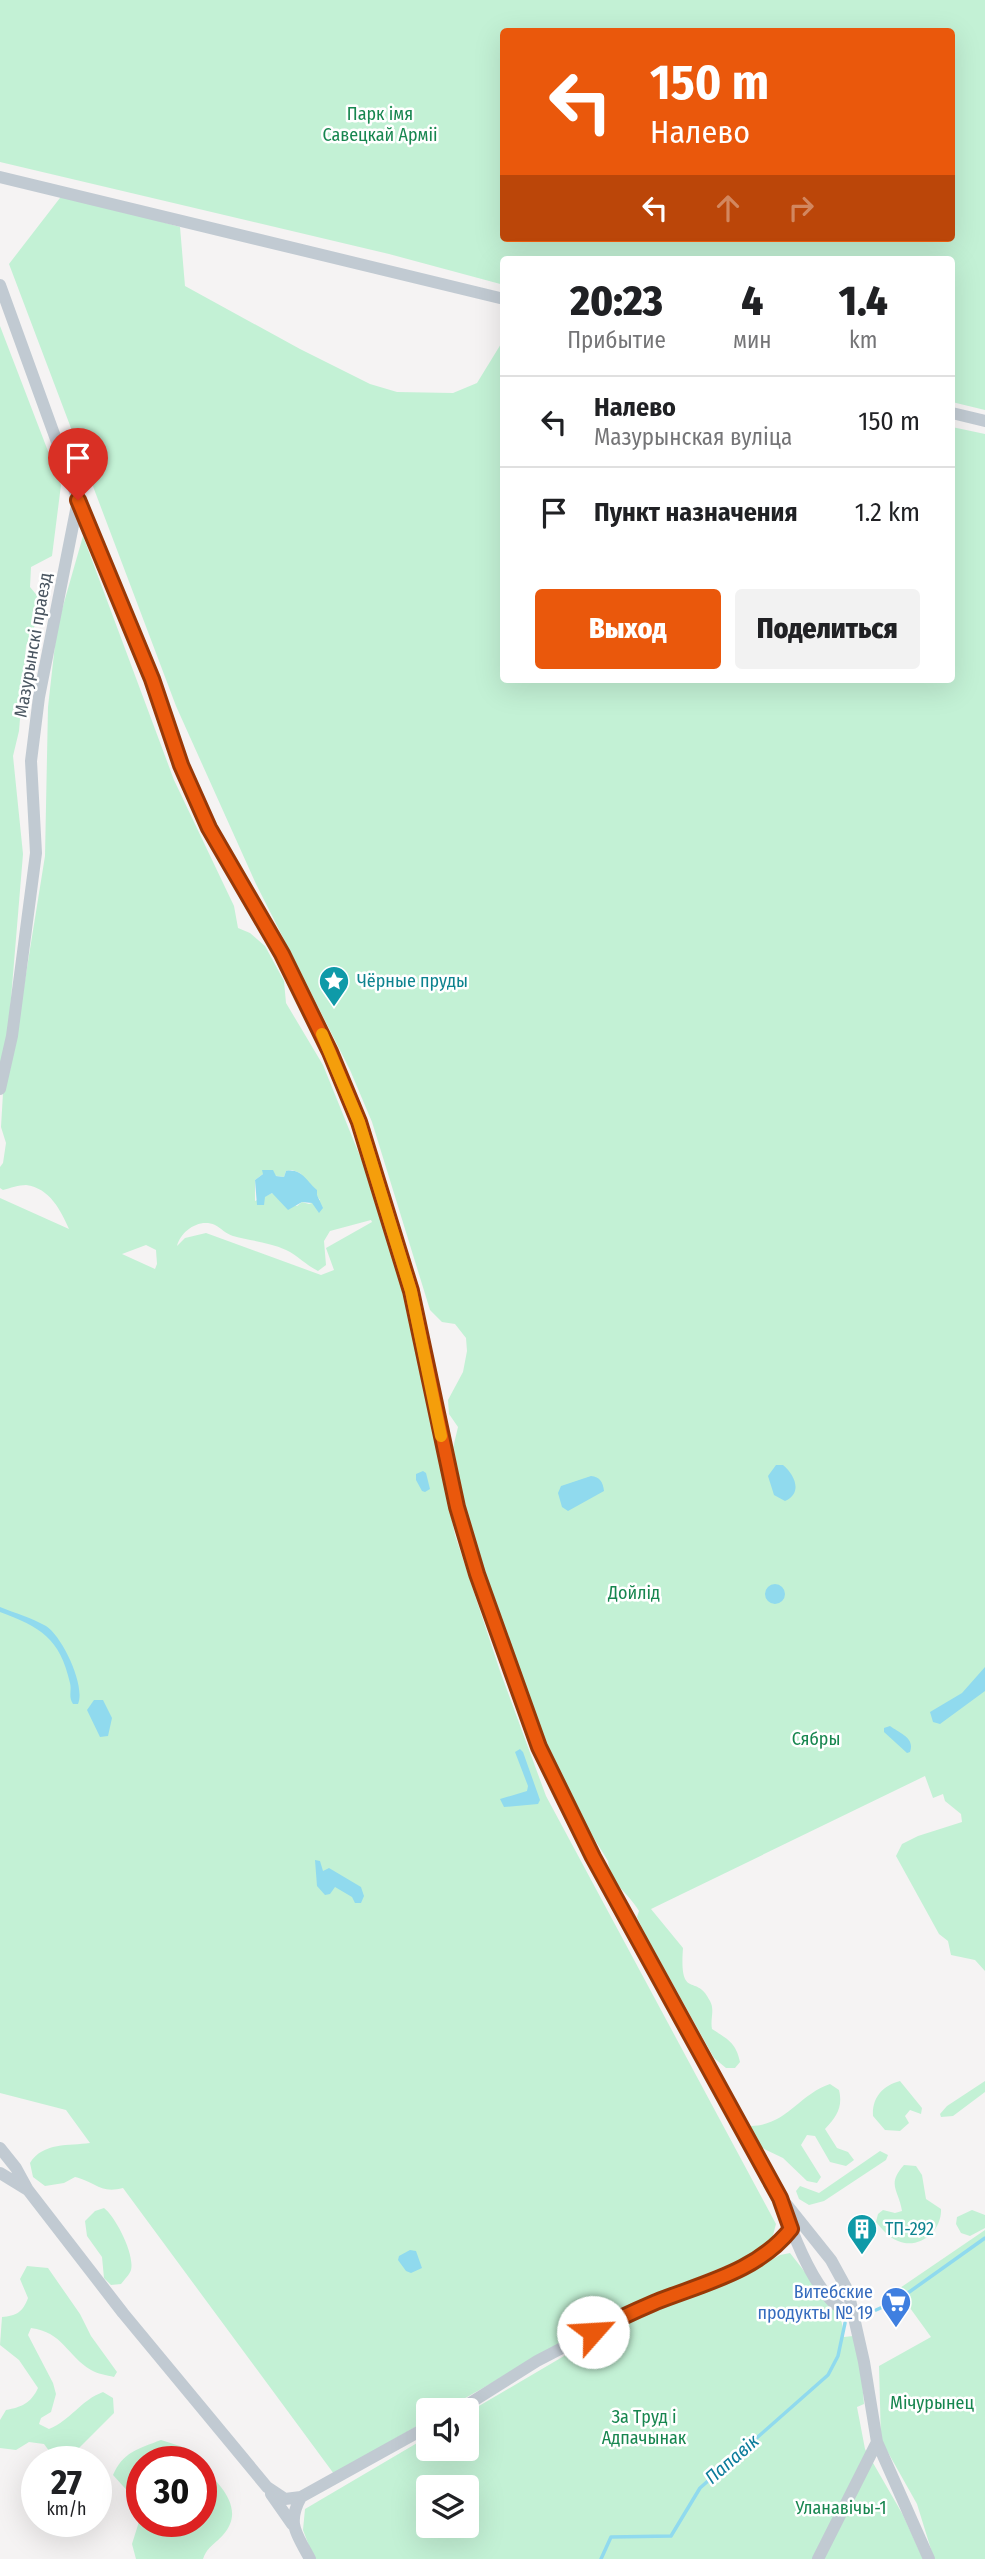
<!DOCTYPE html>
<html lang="ru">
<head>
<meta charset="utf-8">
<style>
  body { margin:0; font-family:"Fira Sans Condensed",sans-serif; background:#f2f2f2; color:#202124; height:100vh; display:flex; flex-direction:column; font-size:26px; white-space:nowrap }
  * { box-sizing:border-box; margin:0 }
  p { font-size:23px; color:#757577 }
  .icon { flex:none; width:38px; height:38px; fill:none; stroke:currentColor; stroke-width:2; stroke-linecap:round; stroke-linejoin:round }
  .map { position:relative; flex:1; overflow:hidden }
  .panel { position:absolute; left:500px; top:256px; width:455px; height:427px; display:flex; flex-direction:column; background:#fff; border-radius:7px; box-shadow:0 7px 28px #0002 }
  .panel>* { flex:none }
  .top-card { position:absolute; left:500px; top:28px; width:455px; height:214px; border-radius:7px; box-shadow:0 7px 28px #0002; background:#ea580c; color:#fff; overflow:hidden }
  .tools { position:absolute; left:416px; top:2398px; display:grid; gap:14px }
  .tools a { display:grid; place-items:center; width:63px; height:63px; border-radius:7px; background:#fff; box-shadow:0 7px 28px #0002; font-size:35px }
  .speed { position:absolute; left:21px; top:2446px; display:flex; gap:14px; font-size:35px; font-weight:700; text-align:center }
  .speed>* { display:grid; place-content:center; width:91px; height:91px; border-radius:50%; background:#fff; box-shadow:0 7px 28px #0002; line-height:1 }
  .speed small { font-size:18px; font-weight:400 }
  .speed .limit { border:10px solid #d22; background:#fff; color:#111 }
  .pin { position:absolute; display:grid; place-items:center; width:60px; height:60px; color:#fff; margin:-72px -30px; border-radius:50% 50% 50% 0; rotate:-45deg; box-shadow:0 0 7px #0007 }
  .pin .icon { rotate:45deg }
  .me { position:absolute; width:77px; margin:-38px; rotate:64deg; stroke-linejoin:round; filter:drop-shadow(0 0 5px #0008) }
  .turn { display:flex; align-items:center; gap:24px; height:147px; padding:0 35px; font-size:32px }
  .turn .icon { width:91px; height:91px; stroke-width:2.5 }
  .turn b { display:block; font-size:49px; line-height:60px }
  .lanes { display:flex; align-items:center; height:66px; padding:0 35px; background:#0003; justify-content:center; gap:35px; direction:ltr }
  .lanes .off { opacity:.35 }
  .eta { display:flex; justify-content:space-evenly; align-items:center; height:119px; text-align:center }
  .eta b { font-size:42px; font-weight:800; line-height:49px }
  .primary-button { display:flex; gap:14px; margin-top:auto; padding:14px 35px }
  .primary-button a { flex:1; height:80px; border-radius:7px; background:#ea580c; color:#fff; font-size:28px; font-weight:800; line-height:80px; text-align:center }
  .primary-button a+a { background:#f2f2f2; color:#202124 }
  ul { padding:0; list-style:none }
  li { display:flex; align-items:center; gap:21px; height:91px; padding:0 35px; border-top:2px solid #e0e0e0 }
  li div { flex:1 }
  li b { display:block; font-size:26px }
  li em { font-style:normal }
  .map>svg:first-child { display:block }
  .green { fill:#c3f1d5; fill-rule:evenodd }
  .water { fill:#90daee }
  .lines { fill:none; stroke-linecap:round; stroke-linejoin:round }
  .stream { stroke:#90daee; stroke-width:3.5 }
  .minor { stroke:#c1cad2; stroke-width:12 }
  .route-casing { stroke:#983908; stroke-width:18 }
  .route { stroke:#ea580c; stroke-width:12 }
  .slow { stroke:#f59e0b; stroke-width:12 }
  .labels { text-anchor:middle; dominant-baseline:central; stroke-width:5; stroke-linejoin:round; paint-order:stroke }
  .park-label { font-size:18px; fill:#17864f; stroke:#fff }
  .street-label { font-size:18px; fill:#4a5661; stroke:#fff }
  .culture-label { font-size:18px; fill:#0d838f; stroke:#fff; text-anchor:start }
  .shop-label { font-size:18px; fill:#366cbe; stroke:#fff; text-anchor:end }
  .water-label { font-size:19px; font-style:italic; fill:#0c7c9b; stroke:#fff }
</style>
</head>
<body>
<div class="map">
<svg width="985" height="2559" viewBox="0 0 985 2559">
  <rect width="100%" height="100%" fill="#f5f3f3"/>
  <path class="green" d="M0 0H985V410L952 402V259H504V285L389 254 0 162ZM504 32H952V238H504Z
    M63 194 180 227 185 286 300 349 370 384 397 392 453 393 477 383 504 339V679H952V427L985 434V1971L975 1960 951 1955 948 1941 939 1934 896 1856 902 1844 918 1836 962 1822 961 1814 945 1801 943 1794 933 1798 925 1776 651 1909 683 1948C679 2002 697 1972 710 2001 715 2010 710 2019 712 2029 727 2039 736 2042 740 2062L735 2068H726L714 2058 645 1934 637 1917 639 1911C628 1892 611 1885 608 1861L566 1793 536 1723 484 1573 464 1506 453 1448 458 1427 449 1414 448 1400 463 1372 467 1351 466 1338 455 1324 442 1322 430 1310 372 1122 350 1070 256 884 176 706 9 264Z
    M0 326 61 485 52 556 31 567 30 587 44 604 26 646 19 731 13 756 23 854 8 1035 0 1067Z
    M83 536 174 780 234 906 238 928 250 933 265 946 284 981 286 1003 323 1065 385 1218 386 1232 411 1322 455 1535 500 1671 546 1796 776 2224 772 2239 744 2258 623 2309 444 2410H429V2419L334 2474 123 2188C100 2194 96 2182 75 2177L64 2183 45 2186 33 2177 30 2163C43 2142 69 2146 90 2143L66 2110 0 2093V1198L69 1229C61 1211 50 1188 26 1185 19 1185 10 1188 3 1190L0 1188V1167L3 1163 6 1143 1 1127 3 1093 16 1036 45 856 48 707 57 627ZM292 1170 300 1173 320 1200 309 1204 302 1202 297 1206 272 1193 255 1201V1180L263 1174 284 1177 286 1171ZM371 1220 372 1222 326 1248 334 1270 321 1275 206 1233 185 1238 177 1246C181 1231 199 1218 215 1225 221 1228 226 1234 233 1236 251 1241 269 1242 286 1250 297 1255 306 1265 318 1271L326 1265 324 1241 330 1231ZM146 1245 156 1250 157 1264 155 1269 122 1254Z
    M900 2081 922 2108 921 2114 910 2110 905 2116 909 2123 900 2131 885 2130 873 2116C872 2098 882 2086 900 2081Z
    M985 2081V2092L953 2116 941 2117 940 2114 947 2106Z
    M830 2084 839 2090C843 2107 837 2116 825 2129L837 2148 848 2152 854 2160 846 2166 830 2162 815 2136 807 2135 801 2145 821 2177 817 2183 807 2181 783 2158 758 2146 749 2134 751 2126C787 2125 798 2095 830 2084Z
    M880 2151 888 2155 886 2160 824 2201 809 2205 799 2199 796 2191 800 2186 819 2193Z
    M904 2165 916 2166 922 2175 926 2199 941 2209C942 2231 919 2250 898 2241 889 2238 882 2229 876 2222L878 2214 883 2210 895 2213 902 2211C899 2190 886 2185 904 2165Z
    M104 2208C115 2216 135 2254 131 2270 130 2274 124 2280 121 2284L111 2285 104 2278 102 2257 87 2236 85 2221 95 2211Z
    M972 2210 985 2215V2228L970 2236 961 2233 956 2224 957 2217Z
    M985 2230V2559H934L917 2504 881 2440 879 2366 931 2337 897 2290Z
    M790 2253 841 2318 844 2337 853 2336 860 2358 864 2404 857 2407 865 2449 903 2515 923 2559H314L303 2530 305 2509 429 2436V2448H467V2413L598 2336 759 2267 780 2255ZM429 2487H467V2525H429Z
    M27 2266 48 2268 80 2314 91 2336 117 2372 114 2377C107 2375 97 2374 91 2370 67 2356 63 2332 31 2328L28 2335 53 2383 56 2394 51 2412 41 2418 39 2424 49 2429C71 2420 81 2400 103 2392L113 2398 114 2413 65 2462 53 2456 44 2444 29 2442 16 2450 0 2448V2420L6 2410C22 2407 31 2403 38 2388L19 2360 0 2345 2 2317C16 2316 23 2312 28 2298L20 2279Z
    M161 2440 186 2448 199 2462H142V2507L113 2475C123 2452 138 2449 161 2440Z
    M201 2465C218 2483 247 2508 223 2535 215 2544 207 2547 203 2559H136L132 2544 142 2512V2522H201Z"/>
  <path class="water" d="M262 1170H273L276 1176 284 1177 286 1171C302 1168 307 1182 317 1190V1195L323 1208 319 1213 312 1203 302 1202 288 1210 272 1193 265 1197 264 1205H257L255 1180 263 1174Z
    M776 1465H783C795 1475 803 1493 785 1501L774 1495 768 1476Z
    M423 1471 426 1473 430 1489 425 1492 422 1491 416 1480V1474Z
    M591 1476C600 1477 603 1482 604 1491L568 1511 562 1507 558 1493 561 1486Z
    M765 1594a10 10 0 1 1 20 0a10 10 0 1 1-20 0Z
    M0 1607C15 1613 32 1618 46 1626 62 1636 86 1686 78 1704H73C68 1696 72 1691 70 1683 60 1638 40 1627 0 1612Z
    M985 1667V1691L940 1724 933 1722 930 1712 962 1693Z
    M94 1700H103L112 1718 108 1736 100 1737 87 1710Z
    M890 1726C901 1734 915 1738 910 1752L907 1753 884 1732V1728Z
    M520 1749 523 1752 540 1800 538 1804 504 1807 500 1799 527 1791 528 1786 515 1752Z
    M315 1860 320 1861 323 1871 329 1868 361 1887 364 1896 361 1903H355L352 1897 335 1887 330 1894 325 1895 317 1886Z
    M410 2250 416 2251 422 2268 411 2273 406 2271 398 2260 399 2256Z"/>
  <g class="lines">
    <path class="stream" d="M876 2310 898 2300 985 2238
      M601 2559 611 2537 671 2536 700 2488 828 2375 838 2356 845 2323"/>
    <path class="minor" d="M0 177 504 299
      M0 285 78 500 152 679 181 765 209 828 282 954 319 1028 359 1122 411 1291 457 1507 477 1574 539 1747 593 1857 780 2198C791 2229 810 2281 834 2303 839 2308 848 2311 854 2314
      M952 413 985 421
      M0 1089 12 1036 36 853 31 761 39 697 78 500
      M0 2148 16 2168 28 2190
      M0 2173 28 2190 123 2313 267 2487 285 2499 301 2497
      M787 2205 831 2260 848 2291 864 2362 877 2442 929 2559
      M459 2410 537 2361 614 2321 756 2262 778 2245 791 2229
      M271 2494 292 2524
      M310 2559C297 2534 286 2524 301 2497L429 2426
      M818 2559 877 2442"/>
  </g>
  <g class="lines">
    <g class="route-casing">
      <path id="route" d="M78 500 152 679 181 765 209 828 282 954 330 1052 359 1122 411 1291 457 1507 477 1574 539 1747 593 1857 780 2198 791 2229C758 2271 704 2283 656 2302 635 2311 613 2321 593 2332"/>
    </g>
    <use href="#route" class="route"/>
    <path class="slow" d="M322 1034 359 1122 411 1291 441 1436"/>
  </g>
  <defs>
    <g id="sight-pin" transform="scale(1.575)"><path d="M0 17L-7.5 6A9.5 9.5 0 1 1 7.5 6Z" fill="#0f9aa8" stroke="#fff"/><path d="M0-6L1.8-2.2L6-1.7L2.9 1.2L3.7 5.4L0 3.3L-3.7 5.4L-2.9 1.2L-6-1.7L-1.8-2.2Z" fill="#fff"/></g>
    <g id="building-pin" transform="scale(1.575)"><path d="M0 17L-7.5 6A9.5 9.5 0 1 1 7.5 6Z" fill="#0f9aa8" stroke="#fff"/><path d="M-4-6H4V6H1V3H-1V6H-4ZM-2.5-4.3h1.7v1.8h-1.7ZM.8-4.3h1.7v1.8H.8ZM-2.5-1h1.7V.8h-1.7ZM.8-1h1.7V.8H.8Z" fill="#fff"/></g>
    <g id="supermarket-pin" transform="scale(1.575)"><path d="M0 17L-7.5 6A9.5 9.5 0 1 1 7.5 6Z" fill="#3f7fe0" stroke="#fff"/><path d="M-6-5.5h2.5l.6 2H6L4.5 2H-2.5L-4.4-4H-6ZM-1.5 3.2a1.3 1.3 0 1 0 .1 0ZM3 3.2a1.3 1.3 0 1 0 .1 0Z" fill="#fff"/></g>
  </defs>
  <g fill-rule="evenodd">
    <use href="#sight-pin" x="334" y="981"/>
    <use href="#building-pin" x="862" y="2229"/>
    <use href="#supermarket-pin" x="896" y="2302"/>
  </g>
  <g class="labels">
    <g class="park-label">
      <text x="380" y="114">Парк імя<tspan x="380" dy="21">Савецкай Арміі</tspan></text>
      <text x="634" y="1593">Дойлід</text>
      <text x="816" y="1739">Сябры</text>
      <text x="932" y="2403">Мічурынец</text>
      <text x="644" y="2417">За Труд і<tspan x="644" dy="21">Адпачынак</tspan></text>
      <text x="841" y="2508">Уланавічы-1</text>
    </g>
    <g class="street-label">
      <text transform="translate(33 645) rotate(-80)">Мазурынскі праезд</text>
    </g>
    <g class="culture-label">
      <text x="357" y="981">Чёрные пруды</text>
      <text x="885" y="2229">ТП-292</text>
    </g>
    <g class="shop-label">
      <text x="873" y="2292">Витебские<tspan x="873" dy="21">продукты № 19</tspan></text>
    </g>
    <g class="water-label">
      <text transform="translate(732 2459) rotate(-41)">Папавік</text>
    </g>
  </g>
</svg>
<div class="tools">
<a><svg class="icon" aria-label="sound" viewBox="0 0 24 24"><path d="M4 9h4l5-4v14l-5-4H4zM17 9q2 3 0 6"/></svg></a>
<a><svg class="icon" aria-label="layers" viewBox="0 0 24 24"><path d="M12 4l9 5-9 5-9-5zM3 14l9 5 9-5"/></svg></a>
</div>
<div class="speed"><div>27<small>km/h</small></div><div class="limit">30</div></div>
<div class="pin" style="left:78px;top:500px;background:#d93025"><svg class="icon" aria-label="arrive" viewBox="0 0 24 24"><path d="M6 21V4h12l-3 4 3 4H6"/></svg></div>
<svg class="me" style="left:593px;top:2332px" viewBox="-20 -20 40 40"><circle r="19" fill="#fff"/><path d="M0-13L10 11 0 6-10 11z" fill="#ea580c"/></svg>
<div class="top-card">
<div class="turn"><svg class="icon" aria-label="left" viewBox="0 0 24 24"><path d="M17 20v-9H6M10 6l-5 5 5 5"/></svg><div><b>150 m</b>Налево</div></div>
<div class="lanes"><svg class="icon" aria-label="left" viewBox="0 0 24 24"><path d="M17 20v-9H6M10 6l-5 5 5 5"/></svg><svg class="icon off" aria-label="ahead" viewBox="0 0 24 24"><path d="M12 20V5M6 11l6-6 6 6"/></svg><svg class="icon off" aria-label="right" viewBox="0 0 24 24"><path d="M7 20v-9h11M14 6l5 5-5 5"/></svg></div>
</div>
<section class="panel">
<div class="eta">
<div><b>20:23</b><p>Прибытие</p></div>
<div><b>4</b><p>мин</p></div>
<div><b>1.4</b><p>km</p></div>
</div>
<ul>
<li><svg class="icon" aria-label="left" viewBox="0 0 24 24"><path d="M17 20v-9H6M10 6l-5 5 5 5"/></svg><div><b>Налево</b><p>Мазурынская вуліца</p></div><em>150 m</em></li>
<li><svg class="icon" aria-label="arrive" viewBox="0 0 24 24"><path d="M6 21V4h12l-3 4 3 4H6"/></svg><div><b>Пункт назначения</b></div><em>1.2 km</em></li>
</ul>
<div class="primary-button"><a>Выход</a><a>Поделиться</a></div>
</section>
</div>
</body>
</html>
